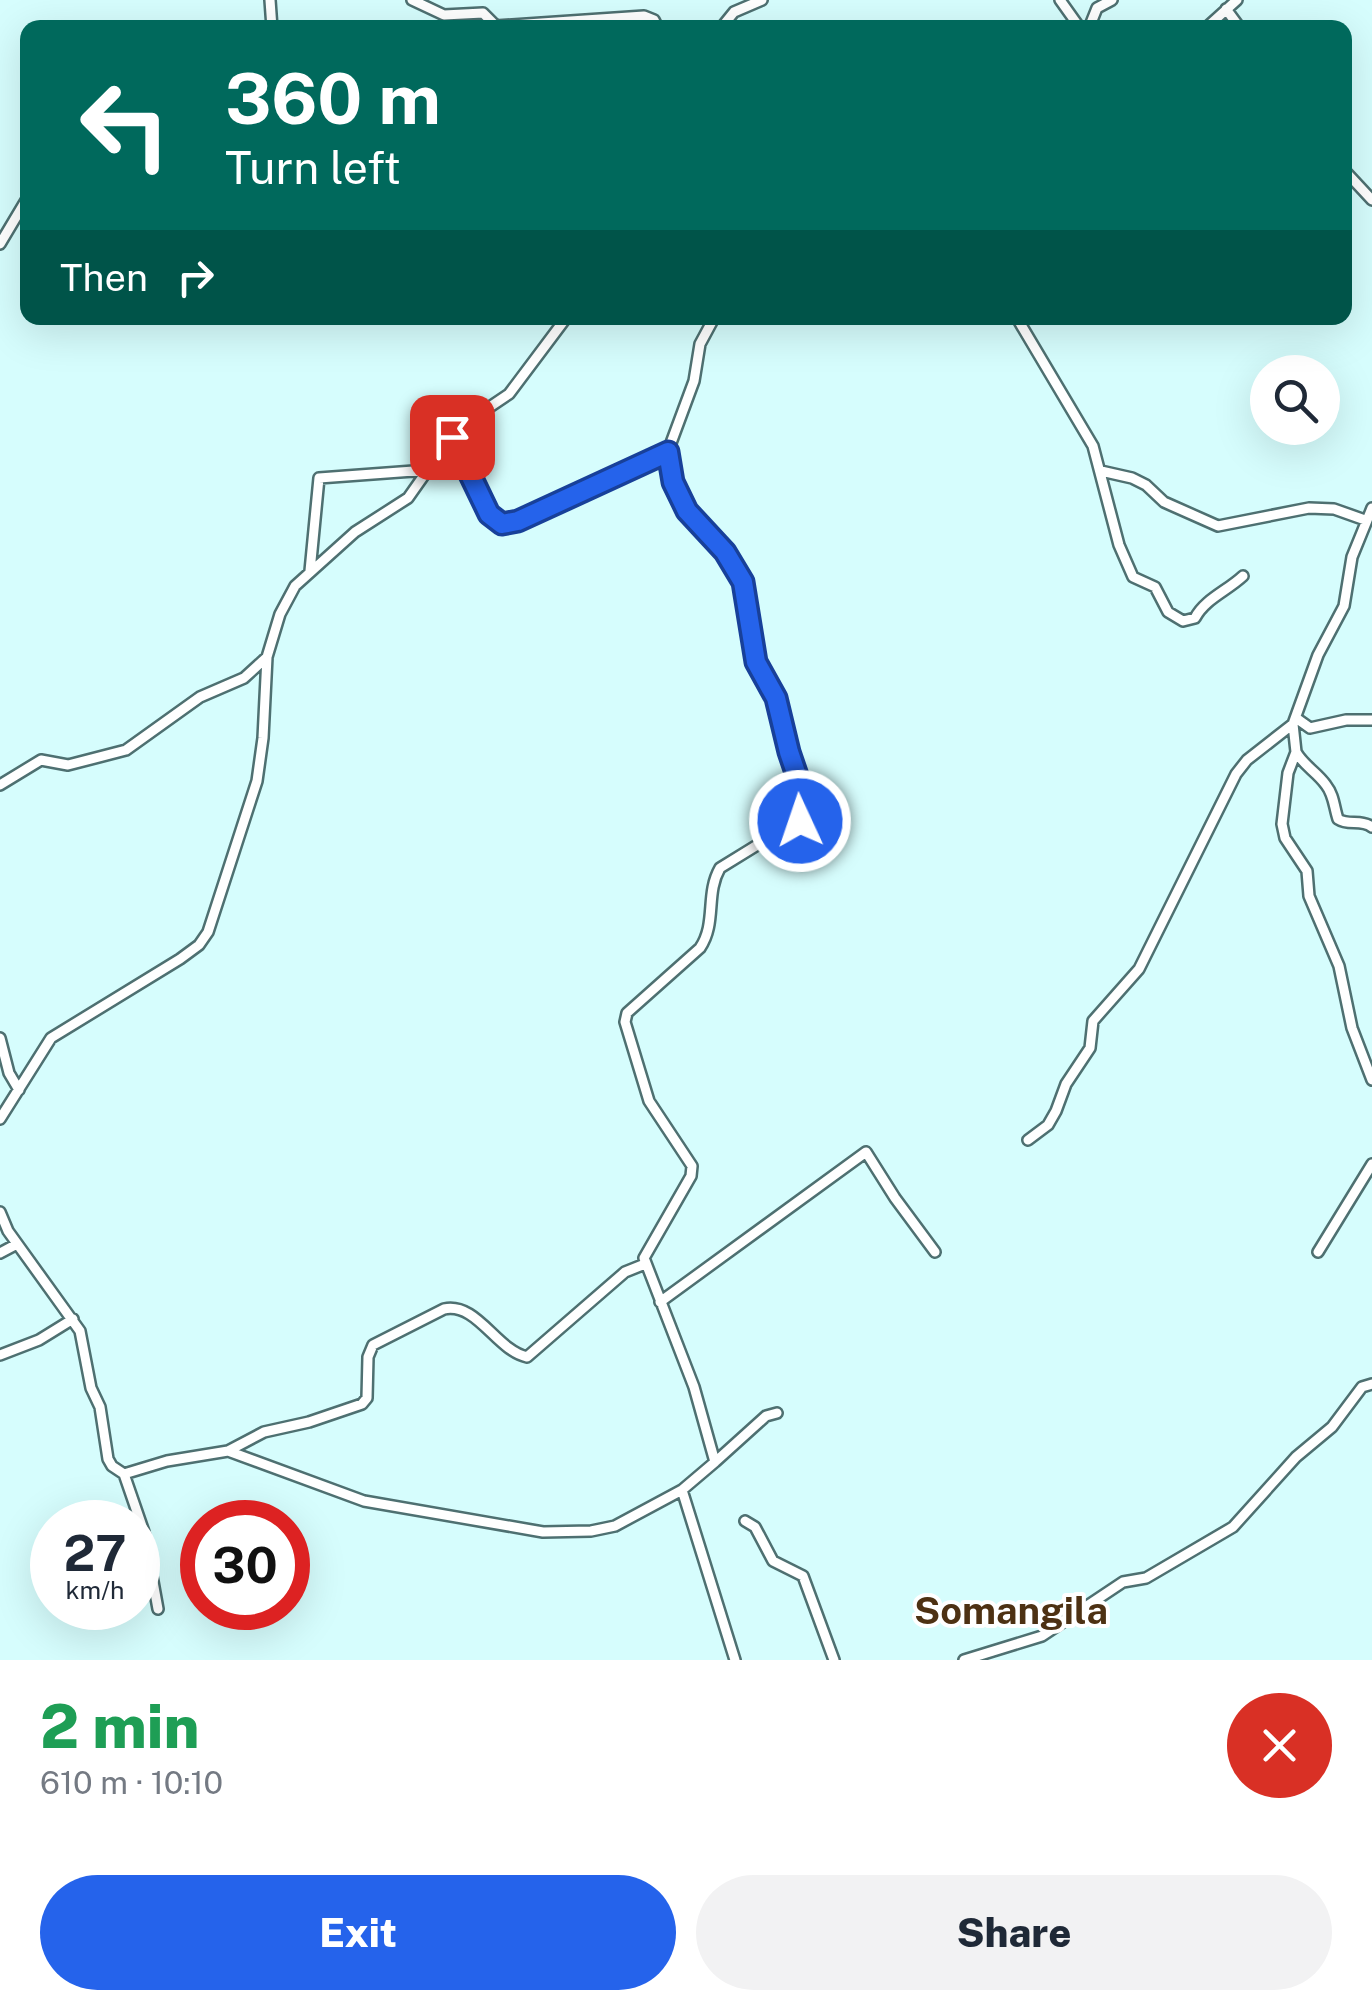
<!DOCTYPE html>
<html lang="en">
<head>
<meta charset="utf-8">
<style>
  body { margin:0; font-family:"Public Sans",sans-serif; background:#f2f2f3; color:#1f2937; height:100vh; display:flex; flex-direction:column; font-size:38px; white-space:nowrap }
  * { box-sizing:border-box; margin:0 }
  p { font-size:32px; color:#747a83 }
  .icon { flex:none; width:55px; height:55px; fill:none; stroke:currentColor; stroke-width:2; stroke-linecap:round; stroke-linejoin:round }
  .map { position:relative; height:1660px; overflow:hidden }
  .panel { display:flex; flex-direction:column; background:#fff; flex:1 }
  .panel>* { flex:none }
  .guide { position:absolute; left:20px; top:20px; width:1332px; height:305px; border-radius:20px; box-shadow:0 10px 40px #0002; background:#00695c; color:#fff; overflow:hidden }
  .tools { position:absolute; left:1250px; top:355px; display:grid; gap:20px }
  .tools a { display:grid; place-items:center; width:90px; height:90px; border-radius:50%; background:#fff; box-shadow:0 10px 40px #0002; font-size:50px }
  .speed { position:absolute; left:30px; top:1500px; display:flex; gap:20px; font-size:50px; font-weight:700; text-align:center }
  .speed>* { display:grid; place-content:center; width:130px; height:130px; border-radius:50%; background:#fff; box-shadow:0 10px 40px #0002; line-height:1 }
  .speed small { font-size:25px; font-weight:400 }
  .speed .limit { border:15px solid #d22; background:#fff; color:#111 }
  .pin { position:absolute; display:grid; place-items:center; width:85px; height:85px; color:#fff; margin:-42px; border-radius:20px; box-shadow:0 5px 15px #0006 }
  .me { position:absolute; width:110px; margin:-55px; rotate:357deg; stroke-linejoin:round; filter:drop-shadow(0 0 8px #0008) }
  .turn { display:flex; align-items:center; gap:35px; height:210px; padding:0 40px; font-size:45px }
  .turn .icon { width:130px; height:130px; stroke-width:2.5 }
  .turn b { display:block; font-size:70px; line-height:85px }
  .then { display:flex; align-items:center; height:95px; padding:0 40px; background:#0003; gap:20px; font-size:38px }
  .round { display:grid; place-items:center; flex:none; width:105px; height:105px; border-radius:52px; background:#f2f2f3 }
  .head { display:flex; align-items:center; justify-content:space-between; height:170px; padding:0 40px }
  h1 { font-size:60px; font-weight:800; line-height:75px; color:#1e9e55 }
  .cta { display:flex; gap:20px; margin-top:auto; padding:20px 40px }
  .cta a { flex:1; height:115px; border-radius:60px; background:#2563eb; color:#fff; font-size:40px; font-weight:800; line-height:115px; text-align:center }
  .cta a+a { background:#f2f2f3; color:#1f2937 }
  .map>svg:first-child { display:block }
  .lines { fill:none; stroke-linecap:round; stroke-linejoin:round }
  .minor-casing { stroke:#4e7071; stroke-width:14 }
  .minor { stroke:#fff; stroke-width:9 }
  .route-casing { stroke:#184099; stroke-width:25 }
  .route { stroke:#2563eb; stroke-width:18 }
  .labels { text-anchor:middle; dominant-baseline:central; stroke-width:8; stroke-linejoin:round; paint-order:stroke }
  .district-label { font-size:38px; font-weight:bold; fill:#4d3113; stroke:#fff }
</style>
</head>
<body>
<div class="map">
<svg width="1372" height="1660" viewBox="0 0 1372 1660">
  <rect width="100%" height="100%" fill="#d6fdfd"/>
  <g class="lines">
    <g class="minor-casing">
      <path id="minor" d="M270 0 272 28
        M412 0 444 15 483 13 496 26 644 16 654 20 658 28
        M1060 0 1080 28
        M1226 9 1240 28
        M721 28 734 12 762 0
        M1089 28 1097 8 1112 0
        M1206 28 1237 0
        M1345 171 1372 200
        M0 244 28 197
        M714 318 700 344 694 381 671 443 669 468 673 483 687 511 725 552 743 581 756 662 776 698 806 802V815L720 868C705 894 717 923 700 948L627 1013 625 1022 649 1101 692 1166 691 1176 644 1258 694 1387 715 1462 682 1490 735 1660
        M1017 318 1093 446 1119 545 1133 577 1155 587 1168 612 1183 621 1195 618C1205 599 1227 591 1243 576
        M451 437 489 514 502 524 518 521 668 452
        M1101 471 1132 478 1146 485 1164 502 1218 526 1309 508 1334 509 1365 520
        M1372 508 1352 557 1344 606 1318 655 1293 724 1296 752 1288 773 1282 824 1285 838 1307 871 1309 896 1339 966 1352 1028 1372 1080
        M310 571 319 478 427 470
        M1296 718 1310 728 1346 720H1372
        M1296 752C1304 766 1317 772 1326 785 1334 795 1334 807 1338 819 1348 826 1361 819 1372 827
        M0 785 41 760 68 765 126 750 200 697 244 678 267 657
        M0 1038 9 1073 19 1090
        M0 1119 51 1038 180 959 199 945 208 932 257 781 263 738 267 657 280 614 295 586 355 532 408 498 451 437 463 425 509 394 566 318
        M1028 1140 1048 1125 1056 1111 1066 1084 1090 1048 1093 1021 1139 969 1236 774 1247 760 1293 724
        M0 1212 8 1231 80 1331 91 1388 100 1407 108 1459 112 1466 124 1474 167 1461 228 1451 364 1501 543 1532 591 1531 615 1526 682 1490
        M1318 1252 1372 1164
        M0 1253 17 1244
        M660 1302 866 1152 895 1198 935 1252
        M0 1355 39 1340 73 1319
        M228 1451 264 1432 309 1422 362 1404 367 1398 368 1357 373 1345 444 1309C477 1302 496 1350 527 1357L625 1272 645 1264
        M715 1462 766 1416 777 1413
        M124 1474 144 1532 158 1609
        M745 1521 755 1527 773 1561 803 1576 834 1660
        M964 1660 1042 1636 1123 1582 1146 1578 1233 1527 1296 1457 1332 1427 1362 1387 1372 1384"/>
    </g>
    <use href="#minor" class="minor"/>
  </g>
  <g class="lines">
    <g class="route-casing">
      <path id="route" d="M452 437 489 514 502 524 518 521 668 452 673 482 687 511 725 552 743 582 756 662 776 698 789 752 806 802V815L800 821"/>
    </g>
    <use href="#route" class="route"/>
  </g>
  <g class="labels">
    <g class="district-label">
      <text x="1011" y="1610">Somangila</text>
    </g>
  </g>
</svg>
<div class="tools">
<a><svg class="icon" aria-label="search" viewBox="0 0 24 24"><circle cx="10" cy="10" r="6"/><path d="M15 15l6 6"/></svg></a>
</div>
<div class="speed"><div>27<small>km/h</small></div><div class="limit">30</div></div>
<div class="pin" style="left:452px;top:437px;background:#d93025"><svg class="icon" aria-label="arrive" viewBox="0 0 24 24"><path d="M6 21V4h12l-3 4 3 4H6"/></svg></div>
<svg class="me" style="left:800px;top:821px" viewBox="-20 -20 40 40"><circle r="17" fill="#2563eb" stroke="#fff" stroke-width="3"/><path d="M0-11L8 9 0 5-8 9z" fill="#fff"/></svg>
<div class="guide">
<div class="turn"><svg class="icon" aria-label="left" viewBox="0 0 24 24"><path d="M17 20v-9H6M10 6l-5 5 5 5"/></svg><div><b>360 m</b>Turn left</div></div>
<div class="then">Then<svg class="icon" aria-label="right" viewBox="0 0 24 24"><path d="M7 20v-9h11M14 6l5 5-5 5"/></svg></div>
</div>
</div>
<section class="panel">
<div class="head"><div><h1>2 min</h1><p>610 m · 10:10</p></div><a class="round" style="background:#d93025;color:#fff"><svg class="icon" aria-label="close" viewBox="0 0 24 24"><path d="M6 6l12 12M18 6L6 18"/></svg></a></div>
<div class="cta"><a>Exit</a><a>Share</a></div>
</section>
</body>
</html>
